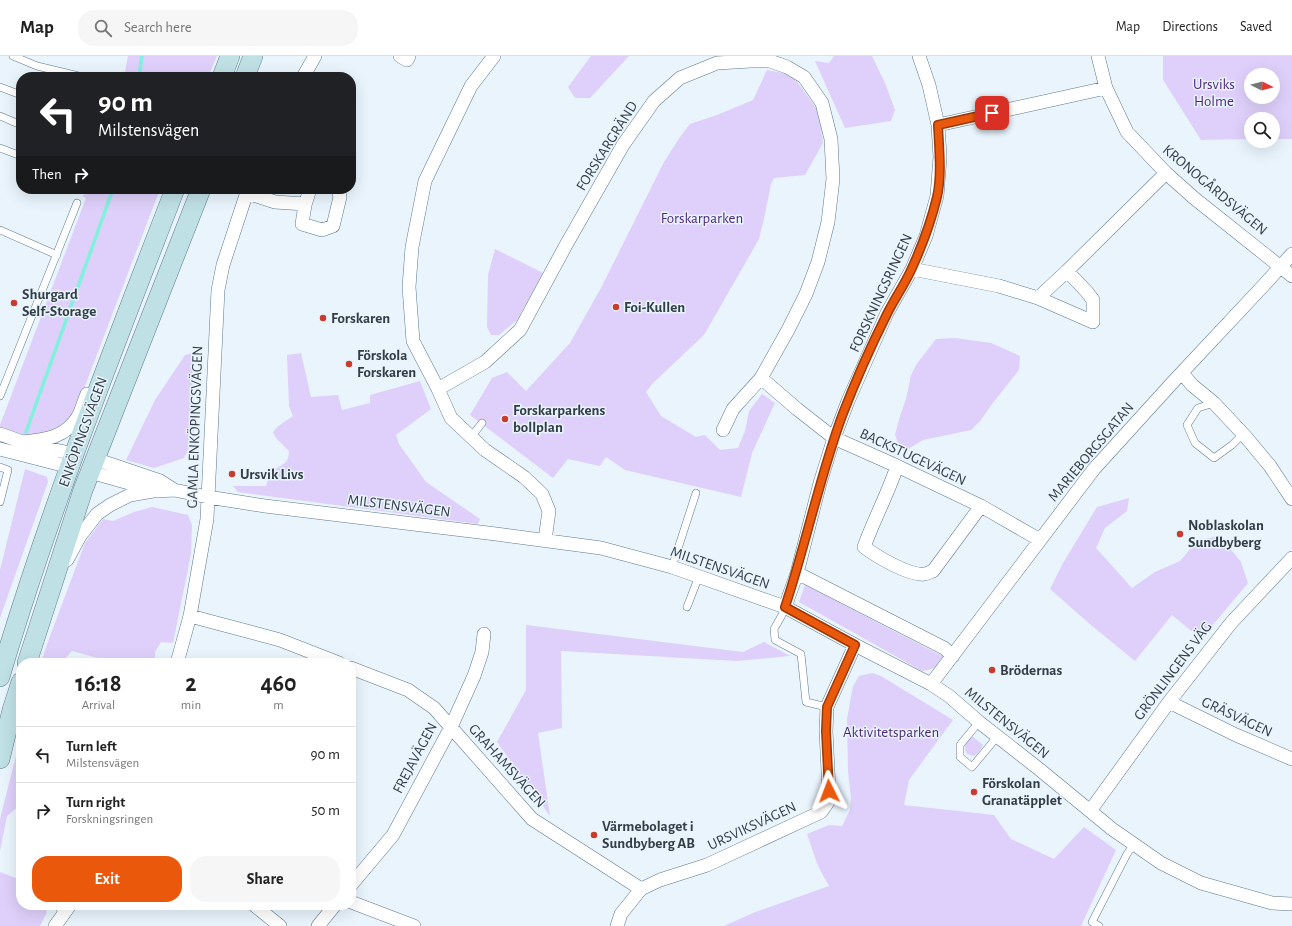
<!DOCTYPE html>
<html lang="en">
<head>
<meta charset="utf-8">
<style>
  body { margin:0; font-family:"Alegreya Sans",sans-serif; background:#f6f6f6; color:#222; height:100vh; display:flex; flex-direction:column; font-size:15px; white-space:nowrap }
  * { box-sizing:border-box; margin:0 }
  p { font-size:13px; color:#767676 }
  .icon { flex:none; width:22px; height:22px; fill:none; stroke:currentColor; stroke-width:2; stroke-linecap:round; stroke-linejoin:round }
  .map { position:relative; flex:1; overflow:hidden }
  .sheet { position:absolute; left:16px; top:602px; width:340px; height:252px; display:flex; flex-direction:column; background:#fff; border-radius:16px; box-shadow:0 4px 16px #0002 }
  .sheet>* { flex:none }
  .top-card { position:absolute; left:16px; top:16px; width:340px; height:122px; border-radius:16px; box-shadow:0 4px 16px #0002; background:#202124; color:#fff; overflow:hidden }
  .needle { width:26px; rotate:96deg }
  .tools { position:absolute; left:1244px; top:12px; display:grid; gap:8px }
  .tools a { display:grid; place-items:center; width:36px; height:36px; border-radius:50%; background:#fff; box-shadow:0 4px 16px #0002; font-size:20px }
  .pin { position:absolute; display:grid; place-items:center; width:34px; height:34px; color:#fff; margin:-17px; border-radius:8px; box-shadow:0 2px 6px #0006 }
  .me { position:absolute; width:44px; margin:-22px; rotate:357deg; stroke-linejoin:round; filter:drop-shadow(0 0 3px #0008) }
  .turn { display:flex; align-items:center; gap:14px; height:84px; padding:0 16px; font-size:18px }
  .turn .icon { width:52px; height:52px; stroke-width:2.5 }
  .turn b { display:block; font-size:28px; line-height:34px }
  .then { display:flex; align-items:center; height:38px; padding:0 16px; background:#0003; gap:8px; font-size:15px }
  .eta { display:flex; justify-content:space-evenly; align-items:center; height:68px; text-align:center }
  .eta b { font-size:24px; font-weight:700; line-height:28px }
  .cta { display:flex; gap:8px; margin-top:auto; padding:8px 16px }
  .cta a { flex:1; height:46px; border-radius:16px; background:#ea580c; color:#fff; font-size:16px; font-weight:700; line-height:46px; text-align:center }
  .cta a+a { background:#f6f6f6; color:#222 }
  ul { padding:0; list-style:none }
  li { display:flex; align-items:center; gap:12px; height:56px; padding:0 16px; border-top:1px solid #e0e0e0 }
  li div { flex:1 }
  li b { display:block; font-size:15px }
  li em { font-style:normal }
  header { display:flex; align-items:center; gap:24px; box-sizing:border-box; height:56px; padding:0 20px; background:#fff; border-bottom:1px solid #e0e0e0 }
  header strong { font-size:19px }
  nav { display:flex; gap:22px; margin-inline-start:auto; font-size:14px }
  .search { width:280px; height:36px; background:#f6f6f6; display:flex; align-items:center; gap:10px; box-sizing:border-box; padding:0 14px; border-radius:16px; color:#767676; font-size:15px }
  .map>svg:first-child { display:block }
  .green { fill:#ded0fa; fill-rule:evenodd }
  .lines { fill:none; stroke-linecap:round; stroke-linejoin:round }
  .stream { stroke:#81f1dd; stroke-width:3.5 }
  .lane-casing { stroke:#5f798c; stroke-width:8 }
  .street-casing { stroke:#5f798c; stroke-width:14 }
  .secondary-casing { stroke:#5f798c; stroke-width:20 }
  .lane { stroke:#fff; stroke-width:7 }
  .street { stroke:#fff; stroke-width:13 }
  .secondary { stroke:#bfe0e5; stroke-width:19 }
  .route-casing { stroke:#983908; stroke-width:10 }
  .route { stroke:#ea580c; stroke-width:7 }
  .poi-dot { fill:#c83b2d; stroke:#e9f4fd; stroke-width:1.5 }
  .labels { text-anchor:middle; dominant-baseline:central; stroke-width:3; stroke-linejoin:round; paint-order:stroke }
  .park-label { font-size:15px; fill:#4e287d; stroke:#e9f4fd }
  .street-label { font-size:15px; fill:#323d46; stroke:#e9f4fd }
  .poi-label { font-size:15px; font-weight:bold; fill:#323d46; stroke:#e9f4fd; text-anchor:start }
</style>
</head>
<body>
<header>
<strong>Map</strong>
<div class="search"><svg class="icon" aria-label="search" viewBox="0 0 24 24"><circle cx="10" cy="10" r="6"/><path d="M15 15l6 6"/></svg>Search here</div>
<nav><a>Map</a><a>Directions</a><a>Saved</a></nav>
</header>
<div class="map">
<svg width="1292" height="870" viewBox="0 0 1292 870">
  <rect width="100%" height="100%" fill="#e9f4fd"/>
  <path class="green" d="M128 0H217L208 21H124Z
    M591 0H629L590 42H575L568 31Z
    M834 0H872L885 27 895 54 891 65 845 72 815 5 829 7Z
    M1163 0H1292V83H1273V63H1251V83L1201 84 1163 24ZM1251 19H1273V41H1251Z
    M767 14 783 17 795 23 819 56 823 87 805 119 774 122 771 128 764 163 759 183 704 279 653 327 646 336 661 360 696 381 705 379 720 394 738 392 745 375 749 355 762 338 775 347 752 397 741 441 625 414 606 401 600 410 568 403 553 422 470 359 492 322 507 316 526 335 570 287 602 230 664 106 680 81 690 68 717 59 753 44Z
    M86 133H160L74 359 57 375 32 383 0 376V369L86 142 83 141Z
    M495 193 543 217 517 264 499 279H491L487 271 488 219Z
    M956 282 991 287 1020 300 1019 314 992 348 981 364 971 374 923 384 906 394H901L895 379 900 360 906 343 911 319 916 309 936 283Z
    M192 297 194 382 184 402 154 412 126 404 155 344 185 299Z
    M301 297 311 341 338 339 342 354 370 347V339L420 325 431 353 396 379 399 388 426 426 480 463 478 468 238 436 233 430H266C268 425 269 419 273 415 281 408 289 409 289 395L276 382 273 376 277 371 293 360 289 350 287 299Z
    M25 413 47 421 48 426 0 562V514Z
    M1129 442 1127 455 1105 472 1096 492 1132 532 1155 516 1180 505 1198 484 1220 480 1241 506 1248 527 1201 583 1172 559 1135 605 1091 569 1050 533 1063 507 1097 451Z
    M152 451 188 459 192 469 191 498 173 587 161 586 155 596V607H116L72 595 61 607H41L46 591 85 487 103 463 113 465 134 456Z
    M805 529 944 601C938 612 934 613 922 615L799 546Z
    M526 569 743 596 764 586 790 600 737 605 561 595 562 672 538 677 550 760 497 686 526 634Z
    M872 617 881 620 953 664 909 724 904 749 994 759 1011 783 1054 803 1084 771 1116 794 1081 870H724L753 857 829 830 818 810 807 778 829 769 842 770 850 754 851 742 848 716 847 663 853 630 859 620Z
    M21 680V747L20 749 7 760 0 795V763Z
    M972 680 983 689 979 696 974 700 967 698C963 690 965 686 972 680Z
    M0 816 21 824V849H42L47 856 40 870H0Z"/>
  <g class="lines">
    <path class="stream" d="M139 21 142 0
      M26 376 113 133"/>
    <g class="lane-casing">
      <path id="lane" d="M13 0 37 10 83 21
        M0 31 21 39
        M0 60 21 69
        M0 92 21 100
        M0 174 57 199
        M0 340 77 147
        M1214 347 1198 352 1187 369 1195 387 1214 402 1232 389 1243 378
        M471 381 482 367
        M0 411 8 414 0 446
        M672 511 696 437
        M687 551 699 520
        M785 551 782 559 774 573 775 584 801 598 806 646 827 651
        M979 666 960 689V701L972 711 997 681
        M56 849 64 856
        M1099 870 1092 866 1127 798 1134 788"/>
    </g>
    <g class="street-casing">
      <path id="street" d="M400 0 407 4 409 0
        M494 0 471 30 425 125 412 191 409 231 413 285 438 333 451 362 485 394 524 421 542 438 549 455 545 484
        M1098 0 1106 32 1127 76 1166 117 1194 142 1292 220
        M303 21 315 0
        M938 69 1106 32
        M310 133 305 149 302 168 322 174 333 170 340 141 338 133
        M247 137 275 146 305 148
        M912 213 999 230 1038 242 1093 266V244L1087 236 1067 215
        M1038 242 1067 215 1166 117
        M1182 317 1192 329 1214 347 1245 380 1270 410 1292 443
        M761 322 797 353 834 382 897 410 981 450 1040 484
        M438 333 485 306 520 274 566 189 623 89 654 45 680 22 717 7 751 5H770L787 11 804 21 822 47 831 83 833 123 828 166 818 206 806 238 788 274 761 322 733 353 723 374
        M0 378 31 389 75 398
        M22 386C45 384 66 382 79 359 82 352 84 345 87 338
        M0 393 70 411
        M95 403 160 425 174 434
        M897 410C888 438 874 463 864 491 876 500 909 520 924 518 927 518 930 516 933 515L981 450
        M90 416 157 435 174 434 208 441 265 450 496 478 601 492 672 511 785 551 855 589 931 628 949 640 979 666 1039 713 1112 773 1161 807 1201 827 1272 847 1292 848
        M67 504 80 480 97 458 110 449 130 439 153 435
        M797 517 944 592 953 600
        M785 551 797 517 820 427 834 382 848 345 887 257 912 213 926 180 937 140 940 101 938 69 929 29 919 0
        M190 560 280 584 339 607
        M177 607 190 560 207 463 218 234 223 209 248 133
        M351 612 408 634 434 652 532 763 641 833
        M931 628 1094 413 1173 326 1263 230 1292 198
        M1169 646 1236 679 1292 703
        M1090 755 1169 646 1231 567 1292 502
        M351 829 393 779 451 671 474 620 482 596 484 578
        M351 846 414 870
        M254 849 280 870
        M55 870 70 849
        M318 870 335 849
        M617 870 621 858 641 833 660 824 707 809 821 756 828 746 829 735 826 675 827 651 855 589"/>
    </g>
    <g class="secondary-casing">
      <path id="secondary" d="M222 21 230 0
        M245 21 253 0
        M27 607 83 434 201 133
        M0 621C49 455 113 294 175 133
        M0 703 12 654 21 626"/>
    </g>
    <use href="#lane" class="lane"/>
    <use href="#street" class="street"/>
    <use href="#secondary" class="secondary"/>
  </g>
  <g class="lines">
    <g class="route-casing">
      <path id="route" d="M829 735 826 675 827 651 855 589 785 551C806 488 819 423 842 360 855 326 871 290 887 258 895 242 905 228 912 212 922 190 931 166 937 141 942 119 939 91 938 69L992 57"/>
    </g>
    <use href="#route" class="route"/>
  </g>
  <g class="poi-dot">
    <circle cx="14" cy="247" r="4"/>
    <circle cx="616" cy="251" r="4"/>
    <circle cx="323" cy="262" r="4"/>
    <circle cx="349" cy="308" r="4"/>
    <circle cx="505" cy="363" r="4"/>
    <circle cx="232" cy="418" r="4"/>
    <circle cx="1180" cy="478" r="4"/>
    <circle cx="992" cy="614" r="4"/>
    <circle cx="974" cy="736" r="4"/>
    <circle cx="594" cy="779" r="4"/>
  </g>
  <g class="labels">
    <g class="park-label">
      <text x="1214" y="28">Ursviks<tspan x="1214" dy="17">Holme</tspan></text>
      <text x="702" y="162">Forskarparken</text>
      <text x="891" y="676">Aktivitetsparken</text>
    </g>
    <g class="street-label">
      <text transform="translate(607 90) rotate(-58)">FORSKARGRÄND</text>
      <text transform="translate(1215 134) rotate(40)">KRONOGÅRDSVÄGEN</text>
      <text transform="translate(881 237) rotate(-65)">FORSKNINGSRINGEN</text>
      <text transform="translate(195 371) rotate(-88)">GAMLA ENKÖPINGSVÄGEN</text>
      <text transform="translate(83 376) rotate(-70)">ENKÖPINGSVÄGEN</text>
      <text transform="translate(1091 396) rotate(-50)">MARIEBORGSGATAN</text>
      <text transform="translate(913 401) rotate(25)">BACKSTUGEVÄGEN</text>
      <text transform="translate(399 450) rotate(7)">MILSTENSVÄGEN</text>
      <text transform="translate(720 512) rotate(19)">MILSTENSVÄGEN</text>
      <text transform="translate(1173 615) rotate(-53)">GRÖNLINGENS VÄG</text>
      <text transform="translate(1237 661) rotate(25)">GRÄSVÄGEN</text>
      <text transform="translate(1007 667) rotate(39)">MILSTENSVÄGEN</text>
      <text transform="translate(415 702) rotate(-62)">FREJAVÄGEN</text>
      <text transform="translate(507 710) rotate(48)">GRAHAMSVÄGEN</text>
      <text transform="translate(752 770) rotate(-25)">URSVIKSVÄGEN</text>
    </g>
    <g class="poi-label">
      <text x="22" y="238">Shurgard<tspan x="22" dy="17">Self-Storage</tspan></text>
      <text x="624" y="251">Foi-Kullen</text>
      <text x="331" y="262">Forskaren</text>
      <text x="357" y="299">Förskola<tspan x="357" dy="17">Forskaren</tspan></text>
      <text x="513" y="354">Forskarparkens<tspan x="513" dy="17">bollplan</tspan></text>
      <text x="240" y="418">Ursvik Livs</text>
      <text x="1188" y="469">Noblaskolan<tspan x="1188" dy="17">Sundbyberg</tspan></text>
      <text x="1000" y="614">Brödernas</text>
      <text x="982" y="727">Förskolan<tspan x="982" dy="17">Granatäpplet</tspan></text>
      <text x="602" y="770">Värmebolaget i<tspan x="602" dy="17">Sundbyberg AB</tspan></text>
    </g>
  </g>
</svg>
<div class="tools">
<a><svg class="needle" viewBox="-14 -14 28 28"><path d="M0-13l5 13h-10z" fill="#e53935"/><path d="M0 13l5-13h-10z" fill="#767676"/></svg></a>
<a><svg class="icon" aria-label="search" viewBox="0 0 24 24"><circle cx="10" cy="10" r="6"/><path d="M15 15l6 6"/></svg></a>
</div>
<div class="pin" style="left:992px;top:57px;background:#d93025"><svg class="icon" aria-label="arrive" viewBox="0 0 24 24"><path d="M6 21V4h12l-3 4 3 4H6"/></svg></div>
<svg class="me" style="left:829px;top:735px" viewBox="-20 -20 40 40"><path d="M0-17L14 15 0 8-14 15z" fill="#ea580c" stroke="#fff" stroke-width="4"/></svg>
<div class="top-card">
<div class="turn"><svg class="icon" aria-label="left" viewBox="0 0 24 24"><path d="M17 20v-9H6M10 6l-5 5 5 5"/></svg><div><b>90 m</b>Milstensvägen</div></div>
<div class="then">Then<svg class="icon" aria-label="right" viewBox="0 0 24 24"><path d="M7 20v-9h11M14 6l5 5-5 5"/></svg></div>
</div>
<section class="sheet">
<div class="eta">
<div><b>16:18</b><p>Arrival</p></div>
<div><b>2</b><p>min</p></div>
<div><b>460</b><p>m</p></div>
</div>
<ul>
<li><svg class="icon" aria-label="left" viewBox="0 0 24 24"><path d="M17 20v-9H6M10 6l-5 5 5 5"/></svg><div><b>Turn left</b><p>Milstensvägen</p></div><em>90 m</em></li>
<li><svg class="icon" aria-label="right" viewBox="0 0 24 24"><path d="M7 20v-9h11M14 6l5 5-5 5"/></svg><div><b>Turn right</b><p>Forskningsringen</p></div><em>50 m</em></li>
</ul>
<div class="cta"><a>Exit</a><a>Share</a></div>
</section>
</div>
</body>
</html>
